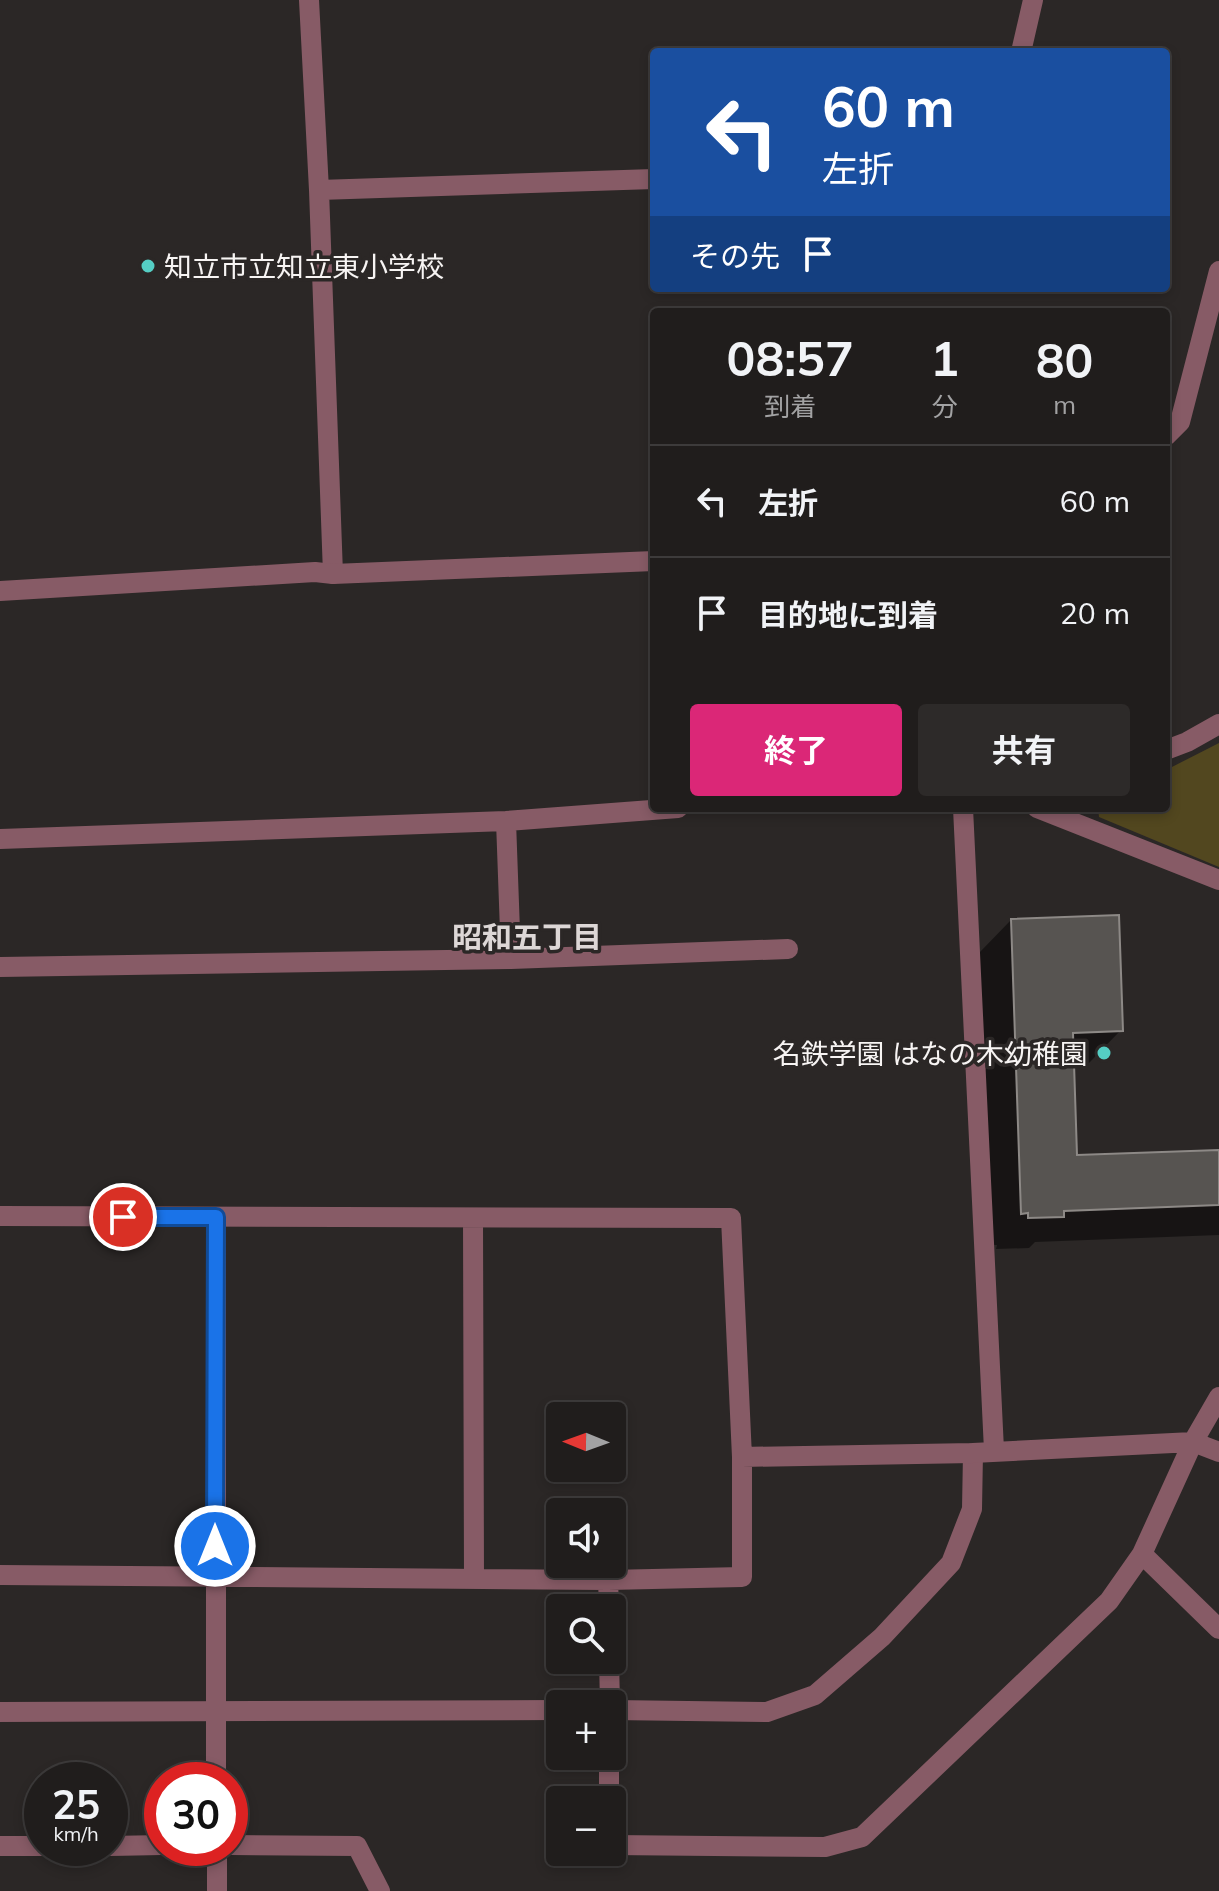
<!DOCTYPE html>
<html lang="ja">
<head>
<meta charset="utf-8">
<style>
  body { margin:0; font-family:Mulish,"Noto Sans JP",sans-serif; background:#2d2a29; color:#f1f3f6; height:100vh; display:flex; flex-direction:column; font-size:30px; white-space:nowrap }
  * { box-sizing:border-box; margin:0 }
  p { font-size:26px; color:#a2a2a3 }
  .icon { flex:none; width:44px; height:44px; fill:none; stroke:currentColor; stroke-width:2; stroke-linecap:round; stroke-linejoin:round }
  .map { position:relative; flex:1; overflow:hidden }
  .sheet { position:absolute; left:650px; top:308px; width:520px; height:504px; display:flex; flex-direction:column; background:#201d1c; border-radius:8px; box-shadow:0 4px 12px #0003,0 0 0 2px #3d3b3b }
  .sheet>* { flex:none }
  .top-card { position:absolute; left:650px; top:48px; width:520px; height:244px; border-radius:8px; box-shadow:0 4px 12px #0003,0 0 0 2px #3d3b3b; background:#1a4fa0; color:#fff; overflow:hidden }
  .needle { width:52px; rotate:271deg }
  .buttons { position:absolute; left:546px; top:1402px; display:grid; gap:16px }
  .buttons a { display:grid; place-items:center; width:80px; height:80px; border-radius:8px; background:#201d1c; box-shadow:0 4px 12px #0003,0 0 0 2px #3d3b3b; font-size:40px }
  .speed { position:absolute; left:24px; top:1762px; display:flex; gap:16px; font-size:40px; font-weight:700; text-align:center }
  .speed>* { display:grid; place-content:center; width:104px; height:104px; border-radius:50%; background:#201d1c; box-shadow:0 4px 12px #0003,0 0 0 2px #3d3b3b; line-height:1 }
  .speed small { font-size:20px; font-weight:400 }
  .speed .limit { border:12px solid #d22; background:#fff; color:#111 }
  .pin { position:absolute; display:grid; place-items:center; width:68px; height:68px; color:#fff; margin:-34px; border:4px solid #fff; border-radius:50%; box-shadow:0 2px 8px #0007 }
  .me { position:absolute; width:88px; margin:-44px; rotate:0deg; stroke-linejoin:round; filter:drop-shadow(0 0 6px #0008) }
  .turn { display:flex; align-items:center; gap:28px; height:168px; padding:0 40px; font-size:36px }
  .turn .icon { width:104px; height:104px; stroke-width:2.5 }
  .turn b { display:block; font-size:56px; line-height:68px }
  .then { display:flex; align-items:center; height:76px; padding:0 40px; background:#0003; gap:16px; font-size:30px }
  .eta { display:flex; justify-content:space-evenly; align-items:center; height:136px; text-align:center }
  .eta b { font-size:48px; font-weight:700; line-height:56px }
  .action { display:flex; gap:16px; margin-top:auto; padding:16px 40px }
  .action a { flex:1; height:92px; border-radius:8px; background:#db2777; color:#fff; font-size:32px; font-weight:700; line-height:92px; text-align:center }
  .action a+a { background:#2d2a29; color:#f1f3f6 }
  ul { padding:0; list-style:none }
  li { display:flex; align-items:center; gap:24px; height:112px; padding:0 40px; border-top:2px solid #3d3b3b }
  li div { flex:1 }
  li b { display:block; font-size:30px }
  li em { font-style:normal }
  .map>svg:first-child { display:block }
  .green { fill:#52471f }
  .shadow { fill:#0007 }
  .building { fill:#575451; stroke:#8d8986; stroke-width:2 }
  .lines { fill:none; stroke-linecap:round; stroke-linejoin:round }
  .pedestrian { stroke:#875b66; stroke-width:20 }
  .minor { stroke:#875b66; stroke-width:20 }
  .tertiary { stroke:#875b66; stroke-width:20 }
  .route-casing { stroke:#114b97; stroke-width:20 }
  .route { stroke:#1a73e8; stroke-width:14 }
  .poi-dot { fill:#55cec4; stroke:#2b2726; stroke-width:3 }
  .labels { text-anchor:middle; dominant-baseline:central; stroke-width:7; stroke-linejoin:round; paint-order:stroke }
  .poi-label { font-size:28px; fill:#f7f4f3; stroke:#2b2726; text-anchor:start }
  .neighbourhood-label { font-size:30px; font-weight:bold; fill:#ddd7d6; stroke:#2b2726 }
</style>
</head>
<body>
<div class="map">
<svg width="1219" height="1891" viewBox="0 0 1219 1891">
  <rect width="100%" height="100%" fill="#2b2726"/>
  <path class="green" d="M1219 743V867L1099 817 1098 808H1166V770Z"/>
  <path class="shadow" d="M1011 920 1121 1030 1089 1063H1072L1075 1157 1219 1152V1235L1035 1242 1029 1248 996 1249 997 1245H989L979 953Z"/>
  <path class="building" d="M1119 915 1123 1031 1073 1033 1077 1155 1219 1150V1205L1064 1211V1217L1028 1218V1213L1021 1214 1011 919Z"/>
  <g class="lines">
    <path class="pedestrian" d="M612 1710 767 1712 815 1695 882 1637 951 1563 972 1509 973 1453
      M0 1712 560 1710"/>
    <path class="minor" d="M309 0 319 190 333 574
      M1021 52 1033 0
      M319 190 654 179
      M1166 750 1187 742 1219 724
      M963 808 994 1450
      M1037 808 1219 880
      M506 821 511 959
      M0 839 506 821 678 808
      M0 967 511 959 788 949
      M0 1216 731 1218 742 1457V1577L608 1580 0 1575
      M216 1217V1780
      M473 1218 474 1578
      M742 1457 973 1453 1193 1442 1219 1452
      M1142 1554 1219 1629
      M608 1580 609 1608
      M609 1660 610 1704
      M609 1800V1756
      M230 1845 357 1846 380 1891
      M612 1845 825 1847 862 1837 1109 1601 1142 1554 1193 1442 1219 1397
      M0 1846H42
      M110 1846 162 1845
      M217 1848V1891"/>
    <path class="tertiary" d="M1166 436 1180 422 1219 271
      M0 591 315 572 333 574 654 561"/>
  </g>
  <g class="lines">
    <g class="route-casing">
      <path id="route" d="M123 1217H216L215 1546"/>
    </g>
    <use href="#route" class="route"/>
  </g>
  <g class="poi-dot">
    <circle cx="148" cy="266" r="8"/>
    <circle cx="1104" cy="1053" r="8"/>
  </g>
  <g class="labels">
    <g class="poi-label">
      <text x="164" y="266">知立市立知立東小学校</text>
      <text x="1088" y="1053" text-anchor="end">名鉄学園 はなの木幼稚園</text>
    </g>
    <g class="neighbourhood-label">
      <text x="527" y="937">昭和五丁目</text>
    </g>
  </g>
</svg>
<div class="buttons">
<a><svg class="needle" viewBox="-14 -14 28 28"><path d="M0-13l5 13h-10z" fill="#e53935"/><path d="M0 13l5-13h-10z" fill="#a2a2a3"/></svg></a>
<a><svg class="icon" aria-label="sound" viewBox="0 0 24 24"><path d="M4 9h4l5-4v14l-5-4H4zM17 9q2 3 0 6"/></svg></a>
<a><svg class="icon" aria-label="search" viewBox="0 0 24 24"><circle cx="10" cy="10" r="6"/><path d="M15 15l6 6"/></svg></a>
<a>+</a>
<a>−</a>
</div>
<div class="speed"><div>25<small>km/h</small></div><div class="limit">30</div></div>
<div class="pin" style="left:123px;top:1217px;background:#d93025"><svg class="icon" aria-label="arrive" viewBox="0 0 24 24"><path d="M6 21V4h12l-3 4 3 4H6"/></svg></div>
<svg class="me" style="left:215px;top:1546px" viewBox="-20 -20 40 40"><circle r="17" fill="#1a73e8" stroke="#fff" stroke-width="3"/><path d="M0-11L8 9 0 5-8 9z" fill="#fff"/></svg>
<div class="top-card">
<div class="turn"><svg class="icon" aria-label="left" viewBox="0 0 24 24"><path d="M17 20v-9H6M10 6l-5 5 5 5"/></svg><div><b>60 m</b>左折</div></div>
<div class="then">その先<svg class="icon" aria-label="arrive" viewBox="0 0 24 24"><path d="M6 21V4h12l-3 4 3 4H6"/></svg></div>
</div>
<section class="sheet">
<div class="eta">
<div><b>08:57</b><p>到着</p></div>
<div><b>1</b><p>分</p></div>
<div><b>80</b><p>m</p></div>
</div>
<ul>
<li><svg class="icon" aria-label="left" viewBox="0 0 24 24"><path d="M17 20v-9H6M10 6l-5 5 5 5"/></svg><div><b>左折</b></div><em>60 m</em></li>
<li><svg class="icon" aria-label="arrive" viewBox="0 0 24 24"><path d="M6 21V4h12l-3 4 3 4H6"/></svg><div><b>目的地に到着</b></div><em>20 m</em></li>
</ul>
<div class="action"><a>終了</a><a>共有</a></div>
</section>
</div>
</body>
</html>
